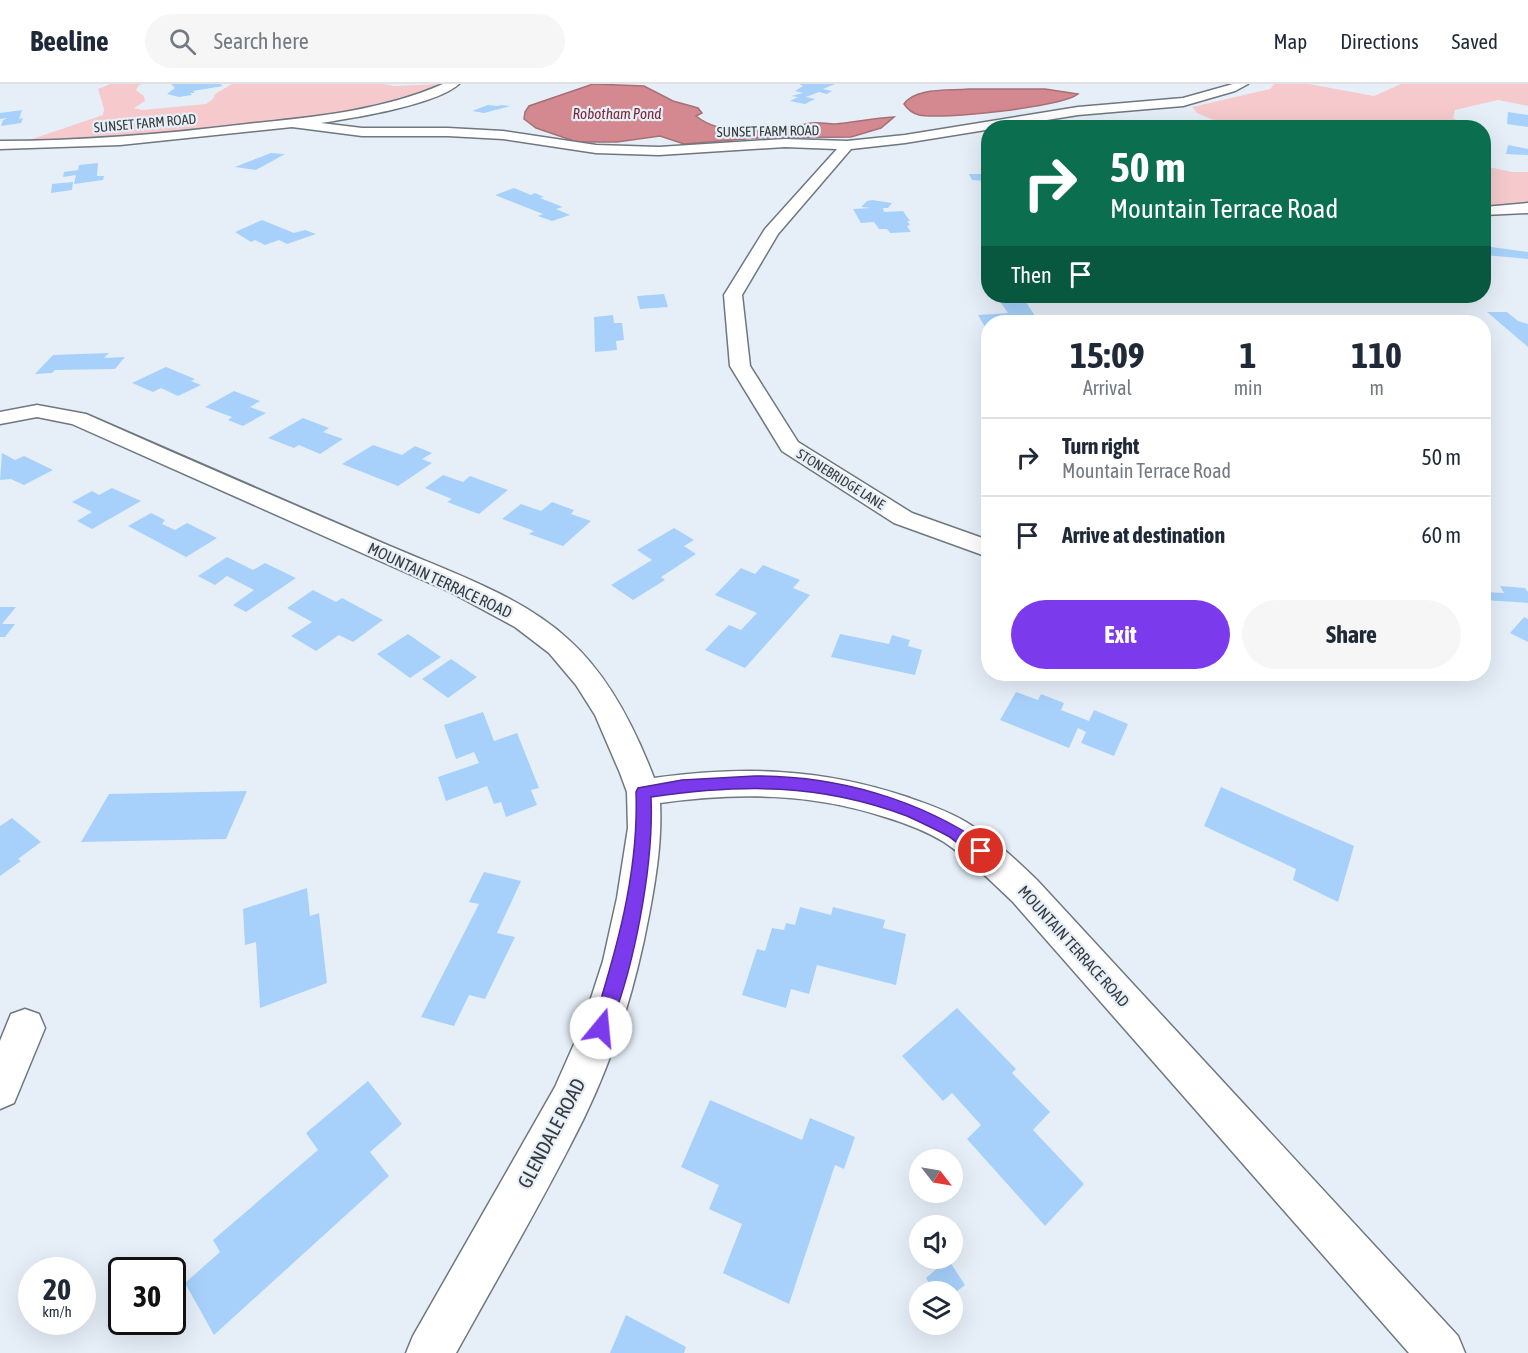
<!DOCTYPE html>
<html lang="en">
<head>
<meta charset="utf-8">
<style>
  body { margin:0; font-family:"Asap Condensed",sans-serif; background:#f6f6f7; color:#1f2937; height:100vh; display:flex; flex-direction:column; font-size:22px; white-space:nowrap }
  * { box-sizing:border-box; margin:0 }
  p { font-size:20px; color:#747a83 }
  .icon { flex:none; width:33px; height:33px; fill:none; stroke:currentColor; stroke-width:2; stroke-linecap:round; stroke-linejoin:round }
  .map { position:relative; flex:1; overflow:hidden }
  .panel { position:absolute; left:981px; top:231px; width:510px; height:366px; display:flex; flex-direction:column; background:#fff; border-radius:24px; box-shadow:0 6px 24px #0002 }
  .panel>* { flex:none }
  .guide { position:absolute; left:981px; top:36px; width:510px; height:183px; border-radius:24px; box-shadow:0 6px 24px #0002; background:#0b6e4f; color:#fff; overflow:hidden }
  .needle { width:39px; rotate:121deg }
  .fabs { position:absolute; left:909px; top:1065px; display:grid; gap:12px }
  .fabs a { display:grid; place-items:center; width:54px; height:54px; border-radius:50%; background:#fff; box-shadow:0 6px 24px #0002; font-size:30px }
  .speed { position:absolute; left:18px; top:1173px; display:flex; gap:12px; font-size:30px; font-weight:700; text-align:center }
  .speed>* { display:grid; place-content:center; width:78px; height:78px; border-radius:50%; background:#fff; box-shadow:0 6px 24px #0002; line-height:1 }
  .speed small { font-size:15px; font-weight:400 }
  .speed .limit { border:3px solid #111; border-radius:9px; background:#fff; color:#111 }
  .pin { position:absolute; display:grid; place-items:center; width:51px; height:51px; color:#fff; margin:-26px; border:3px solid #fff; border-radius:50%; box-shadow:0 2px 6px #0007 }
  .me { position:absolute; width:66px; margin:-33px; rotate:17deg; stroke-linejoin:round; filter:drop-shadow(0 0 4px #0008) }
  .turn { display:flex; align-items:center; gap:21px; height:126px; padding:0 30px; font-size:27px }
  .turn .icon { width:78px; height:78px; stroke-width:2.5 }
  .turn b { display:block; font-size:42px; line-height:51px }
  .then { display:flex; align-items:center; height:57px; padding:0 30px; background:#0003; gap:12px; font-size:22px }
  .eta { display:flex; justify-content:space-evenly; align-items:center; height:102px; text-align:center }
  .eta b { font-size:36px; font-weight:700; line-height:42px }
  .action { display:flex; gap:12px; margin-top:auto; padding:12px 30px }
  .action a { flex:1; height:69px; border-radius:36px; background:#7c3aed; color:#fff; font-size:24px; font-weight:700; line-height:69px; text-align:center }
  .action a+a { background:#f6f6f7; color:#1f2937 }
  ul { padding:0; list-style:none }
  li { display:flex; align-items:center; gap:18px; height:78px; padding:0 30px; border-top:2px solid #e0e1e3 }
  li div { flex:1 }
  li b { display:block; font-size:22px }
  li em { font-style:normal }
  header { display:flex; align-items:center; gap:36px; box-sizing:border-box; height:84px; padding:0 30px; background:#fff; border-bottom:2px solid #e0e1e3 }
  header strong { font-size:28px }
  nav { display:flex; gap:33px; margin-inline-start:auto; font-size:21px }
  .search { width:420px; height:54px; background:#f6f6f7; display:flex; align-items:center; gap:15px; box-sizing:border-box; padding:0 21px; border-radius:33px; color:#747a83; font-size:22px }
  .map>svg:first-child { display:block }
  .green { fill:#f6cacd }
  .water { fill:#d48890; stroke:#a57177; stroke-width:1.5 }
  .building { fill:#a7d1fb }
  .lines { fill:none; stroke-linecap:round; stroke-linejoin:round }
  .street-casing { stroke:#6f777f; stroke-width:3 }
  .street { fill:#fff; fill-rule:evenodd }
  .route { fill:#7c3aed; stroke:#51269a; stroke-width:1.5 }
  .labels { text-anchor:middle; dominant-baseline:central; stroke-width:4.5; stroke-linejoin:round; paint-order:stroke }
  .far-street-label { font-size:14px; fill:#373b3e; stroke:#e6eff8 }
  .far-water-label { font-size:15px; font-style:italic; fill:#7f2637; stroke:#e6eff8 }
  .street-label { font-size:16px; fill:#373b3e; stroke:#e6eff8 }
  .near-street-label { font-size:20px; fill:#373b3e; stroke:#e6eff8 }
</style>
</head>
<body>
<header>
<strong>Beeline</strong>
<div class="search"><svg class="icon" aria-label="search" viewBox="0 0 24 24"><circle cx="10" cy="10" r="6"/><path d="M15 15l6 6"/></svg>Search here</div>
<nav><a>Map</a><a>Directions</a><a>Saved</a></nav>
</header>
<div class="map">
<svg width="1528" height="1269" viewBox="0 0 1528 1269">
  <rect width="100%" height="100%" fill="#e6eff8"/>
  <path class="green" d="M110 0H143L139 1 136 6 144 12 145 17 134 24 142 26 206 20 213 15 215 10 232 0H384L394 2 440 0 413 10 323 34 126 53 46 57 32 55 103 31 104 25 98 5Z
    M1274 0H1309L1374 12 1401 0H1528V22L1498 16 1455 26 1453 34 1472 44 1230 43 1197 29 1192 23 1270 5Z
    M1484 82 1512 88H1528V119L1484 123Z"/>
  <path class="water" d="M593 0 644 2 673 17 698 24 702 29 696 32C726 56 776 45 812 39 819 38 827 40 835 40 855 38 874 34 894 33L881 44 851 53 758 54 684 60 660 52 617 58H577L536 44 524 35 525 28 529 22Z
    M968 5H1045L1078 10C1062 23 940 36 919 31 912 29 908 26 904 20 915 3 950 7 968 5Z"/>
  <path class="building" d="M171 0H220L223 2 193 7 195 9H190L192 11 179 13 167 10 175 4Z
    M799 0H835L823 5 832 7 827 10 819 8 806 13 815 15 805 20 790 17 798 13 791 12 803 9 795 7 803 2Z
    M488 21 497 22 502 21 511 22 484 29 472 27Z
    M22 26 19 35 23 34 21 39 1 42 3 36 8 34 0 35V29Z
    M1508 28 1528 31V43L1507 40Z
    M1508 61 1528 65V71L1506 70Z
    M271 69 285 70 256 86 235 83Z
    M98 79 97 92H104L103 96 74 100 76 91 63 93 64 88 78 86 79 81Z
    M969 90H988V97L972 96Z
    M73 98 72 106 51 109 52 100Z
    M514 104 531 111 535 109 544 113 540 114 563 123 556 125 570 131 552 137 538 132 543 130 495 111Z
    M872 116 892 119 888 124H883L884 128 903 127 910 137H907L910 141 907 142 911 148 890 149 887 145H879L874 138 861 139 853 125 871 124 861 123 867 117Z
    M262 136 294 149 305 146 316 150 287 160 279 156 265 161 255 156 251 158 235 148Z
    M1484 162 1528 168V175L1484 171Z
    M664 210 668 223 640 225 637 212Z
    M996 212H1022L1035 232 1044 231 1049 238H988V243H985L978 231 1008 229Z
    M1487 228H1507L1518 237 1528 240V263Z
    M613 231 614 239H622L624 256 616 257 617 266 595 268 594 233Z
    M109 269 104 274 125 273 115 285 55 286 52 289 35 290 53 271Z
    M166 283 195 295 191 297 201 301 178 312 161 304 153 308 132 299Z
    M234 307 260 317 250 323 266 329 243 342 228 336 232 333 205 323Z
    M303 334 329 344 323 348 343 355 320 370 299 361 294 364 268 354Z
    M373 361 402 371 415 362 432 369 422 375 432 379 398 402 342 380Z
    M2 369 15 376 24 372 53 386 24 401 11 395 0 396Z
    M443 391 463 398 470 392 508 406 479 430 447 418 452 415 425 404Z
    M112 404 141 417 92 445 77 437 92 428 72 418 92 407 99 411Z
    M552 418 574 426 571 430 591 437 563 462 529 450 534 447 502 435 521 420 541 427Z
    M151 429 165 436 162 440 175 446 187 439 217 454 186 473 128 442Z
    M674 444 694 456 684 462 696 470 661 493 665 496 633 516 611 501 652 476 637 466Z
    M227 473 253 486 265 479 296 494 246 528 233 521 254 506 227 492 215 501 198 492Z
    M763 481 800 496 793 504 810 511 745 584 705 566 729 541 741 546 757 529 715 511 741 484 755 490Z
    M1500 502 1525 504 1528 508V519L1484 516V505L1485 508 1504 509Z
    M313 506 336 518 342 514 383 536 353 558 339 551 316 567 291 552 312 538 287 524Z
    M0 523H16L2 540H15L5 553H0Z
    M1524 533 1528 535V558L1510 549Z
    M408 550 441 573 410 594 377 570Z
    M840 550 889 560 892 551 910 556 908 562 922 566 915 591 831 573Z
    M451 575 477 593 448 614 422 595Z
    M1016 608 1038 616 1041 610 1064 619 1061 626 1089 637 1094 626 1128 640 1114 672 1081 659 1086 648 1078 644 1069 664 1000 636Z
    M483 628 494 657 517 649 539 704 531 706 537 721 506 733 501 718 494 720 487 702 446 717 438 693 479 679 474 668 456 675 444 641Z
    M1221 703 1354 762 1338 818 1293 796 1296 785 1204 742Z
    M247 707 226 755 81 758 109 710Z
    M12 734 41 758 18 775 21 777 0 792V742Z
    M484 788 521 797 497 849 515 853 485 915 469 911 454 942 421 933 479 820 469 818Z
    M307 804 310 832 319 829 327 899 260 924 256 858 245 861 243 825Z
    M800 823 831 831 833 823 885 836 883 844 906 850 896 901 817 881 809 910 791 905 786 924 742 911 757 865 765 867 772 844 784 846 786 839 795 841Z
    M957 924 1016 985 1012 989 1050 1028 1033 1046 1084 1100 1045 1142 967 1055 981 1041 952 1009 943 1017 902 972Z
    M368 997 402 1040 370 1068 389 1092 214 1251 185 1199 220 1168 213 1156 318 1066 306 1049Z
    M710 1016 802 1056 810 1034 855 1053 844 1085 835 1081 789 1220 723 1189 742 1140 709 1125 719 1101 681 1083Z
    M948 1175 965 1201 952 1211V1208H935L926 1194Z
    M626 1231 686 1263 684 1269H610Z"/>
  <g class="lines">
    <g class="street-casing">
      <path id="street" d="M443 0H459C436 21 353 34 321 39L362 44H448L503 47 596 61 659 63 785 55 847 57 905 51 1078 23 1183 14 1233 0H1248L1235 7 1183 22 1078 31 905 59 851 65 778 150 742 211 750 282 798 358 912 429 988 456V473L894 439 782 367 730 282 724 211 765 145 837 65 785 63 659 71 596 69 503 55 448 52H362L292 43 120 61 0 65V57C83 57 165 50 247 40 314 33 381 27 443 0Z
        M1528 119V129L1484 131V123Z
        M37 321 86 330C185 374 285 417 385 460 445 486 521 511 569 556 609 592 635 644 654 694 743 682 821 684 907 713 927 720 948 727 966 738 993 754 1015 775 1037 796L1458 1252 1465 1269H1409L1013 818C991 797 969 775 944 758 926 747 905 739 885 733 811 709 737 708 660 719 662 756 656 794 649 831 636 901 615 970 584 1034 545 1113 499 1191 456 1269H406L413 1252 555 1003 582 942 603 877 617 814 628 744 627 708 620 689 595 631 576 601 549 569 515 543 452 509 72 340 37 333 0 340V328Z
        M25 925 39 930 45 944 14 1019 0 1025V957L11 930Z"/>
    </g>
    <use href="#street" class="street"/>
  </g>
  <path class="route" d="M755 692C838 692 919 715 987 762L989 767 987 772C982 773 982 774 978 772 967 769 958 758 948 752 935 745 920 738 907 732 819 699 742 700 651 713 654 781 634 887 607 950L601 953 595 950 592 944C616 868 639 789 636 708L638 704 682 696Z"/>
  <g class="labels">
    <g class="far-street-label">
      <text transform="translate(145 39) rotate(-5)">SUNSET FARM ROAD</text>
      <text transform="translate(768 47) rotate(-1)">SUNSET FARM ROAD</text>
      <text transform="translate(841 395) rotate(32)">STONEBRIDGE LANE</text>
    </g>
    <g class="far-water-label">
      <text x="617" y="29">Robotham Pond</text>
    </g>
    <g class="street-label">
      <text transform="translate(440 496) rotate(25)">MOUNTAIN TERRACE ROAD</text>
      <text transform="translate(1074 862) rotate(48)">MOUNTAIN TERRACE ROAD</text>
    </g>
    <g class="near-street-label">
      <text transform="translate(551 1049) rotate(-62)">GLENDALE ROAD</text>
    </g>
  </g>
</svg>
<div class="fabs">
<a><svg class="needle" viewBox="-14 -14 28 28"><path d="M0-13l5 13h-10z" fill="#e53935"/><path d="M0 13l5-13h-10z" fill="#747a83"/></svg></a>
<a><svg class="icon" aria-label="sound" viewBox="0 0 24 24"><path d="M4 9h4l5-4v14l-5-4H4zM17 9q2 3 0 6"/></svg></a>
<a><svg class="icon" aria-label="layers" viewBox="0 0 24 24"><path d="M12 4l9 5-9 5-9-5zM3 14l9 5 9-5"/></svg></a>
</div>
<div class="speed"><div>20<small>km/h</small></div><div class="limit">30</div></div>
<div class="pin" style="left:981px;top:767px;background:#d93025"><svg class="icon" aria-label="arrive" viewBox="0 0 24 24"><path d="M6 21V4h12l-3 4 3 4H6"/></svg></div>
<svg class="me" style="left:601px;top:944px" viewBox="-20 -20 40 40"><circle r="19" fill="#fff"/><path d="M0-13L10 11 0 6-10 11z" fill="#7c3aed"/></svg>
<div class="guide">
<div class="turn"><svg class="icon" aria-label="right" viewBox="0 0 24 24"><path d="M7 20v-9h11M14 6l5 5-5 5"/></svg><div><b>50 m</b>Mountain Terrace Road</div></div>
<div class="then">Then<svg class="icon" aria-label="arrive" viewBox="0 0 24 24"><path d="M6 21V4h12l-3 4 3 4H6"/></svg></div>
</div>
<section class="panel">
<div class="eta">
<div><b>15:09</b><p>Arrival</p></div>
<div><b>1</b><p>min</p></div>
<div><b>110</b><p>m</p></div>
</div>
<ul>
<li><svg class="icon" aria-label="right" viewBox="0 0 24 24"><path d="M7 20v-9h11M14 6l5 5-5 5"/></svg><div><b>Turn right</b><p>Mountain Terrace Road</p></div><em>50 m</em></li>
<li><svg class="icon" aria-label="arrive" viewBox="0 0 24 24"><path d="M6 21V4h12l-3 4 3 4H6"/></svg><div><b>Arrive at destination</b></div><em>60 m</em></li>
</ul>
<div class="action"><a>Exit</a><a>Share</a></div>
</section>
</div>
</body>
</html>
